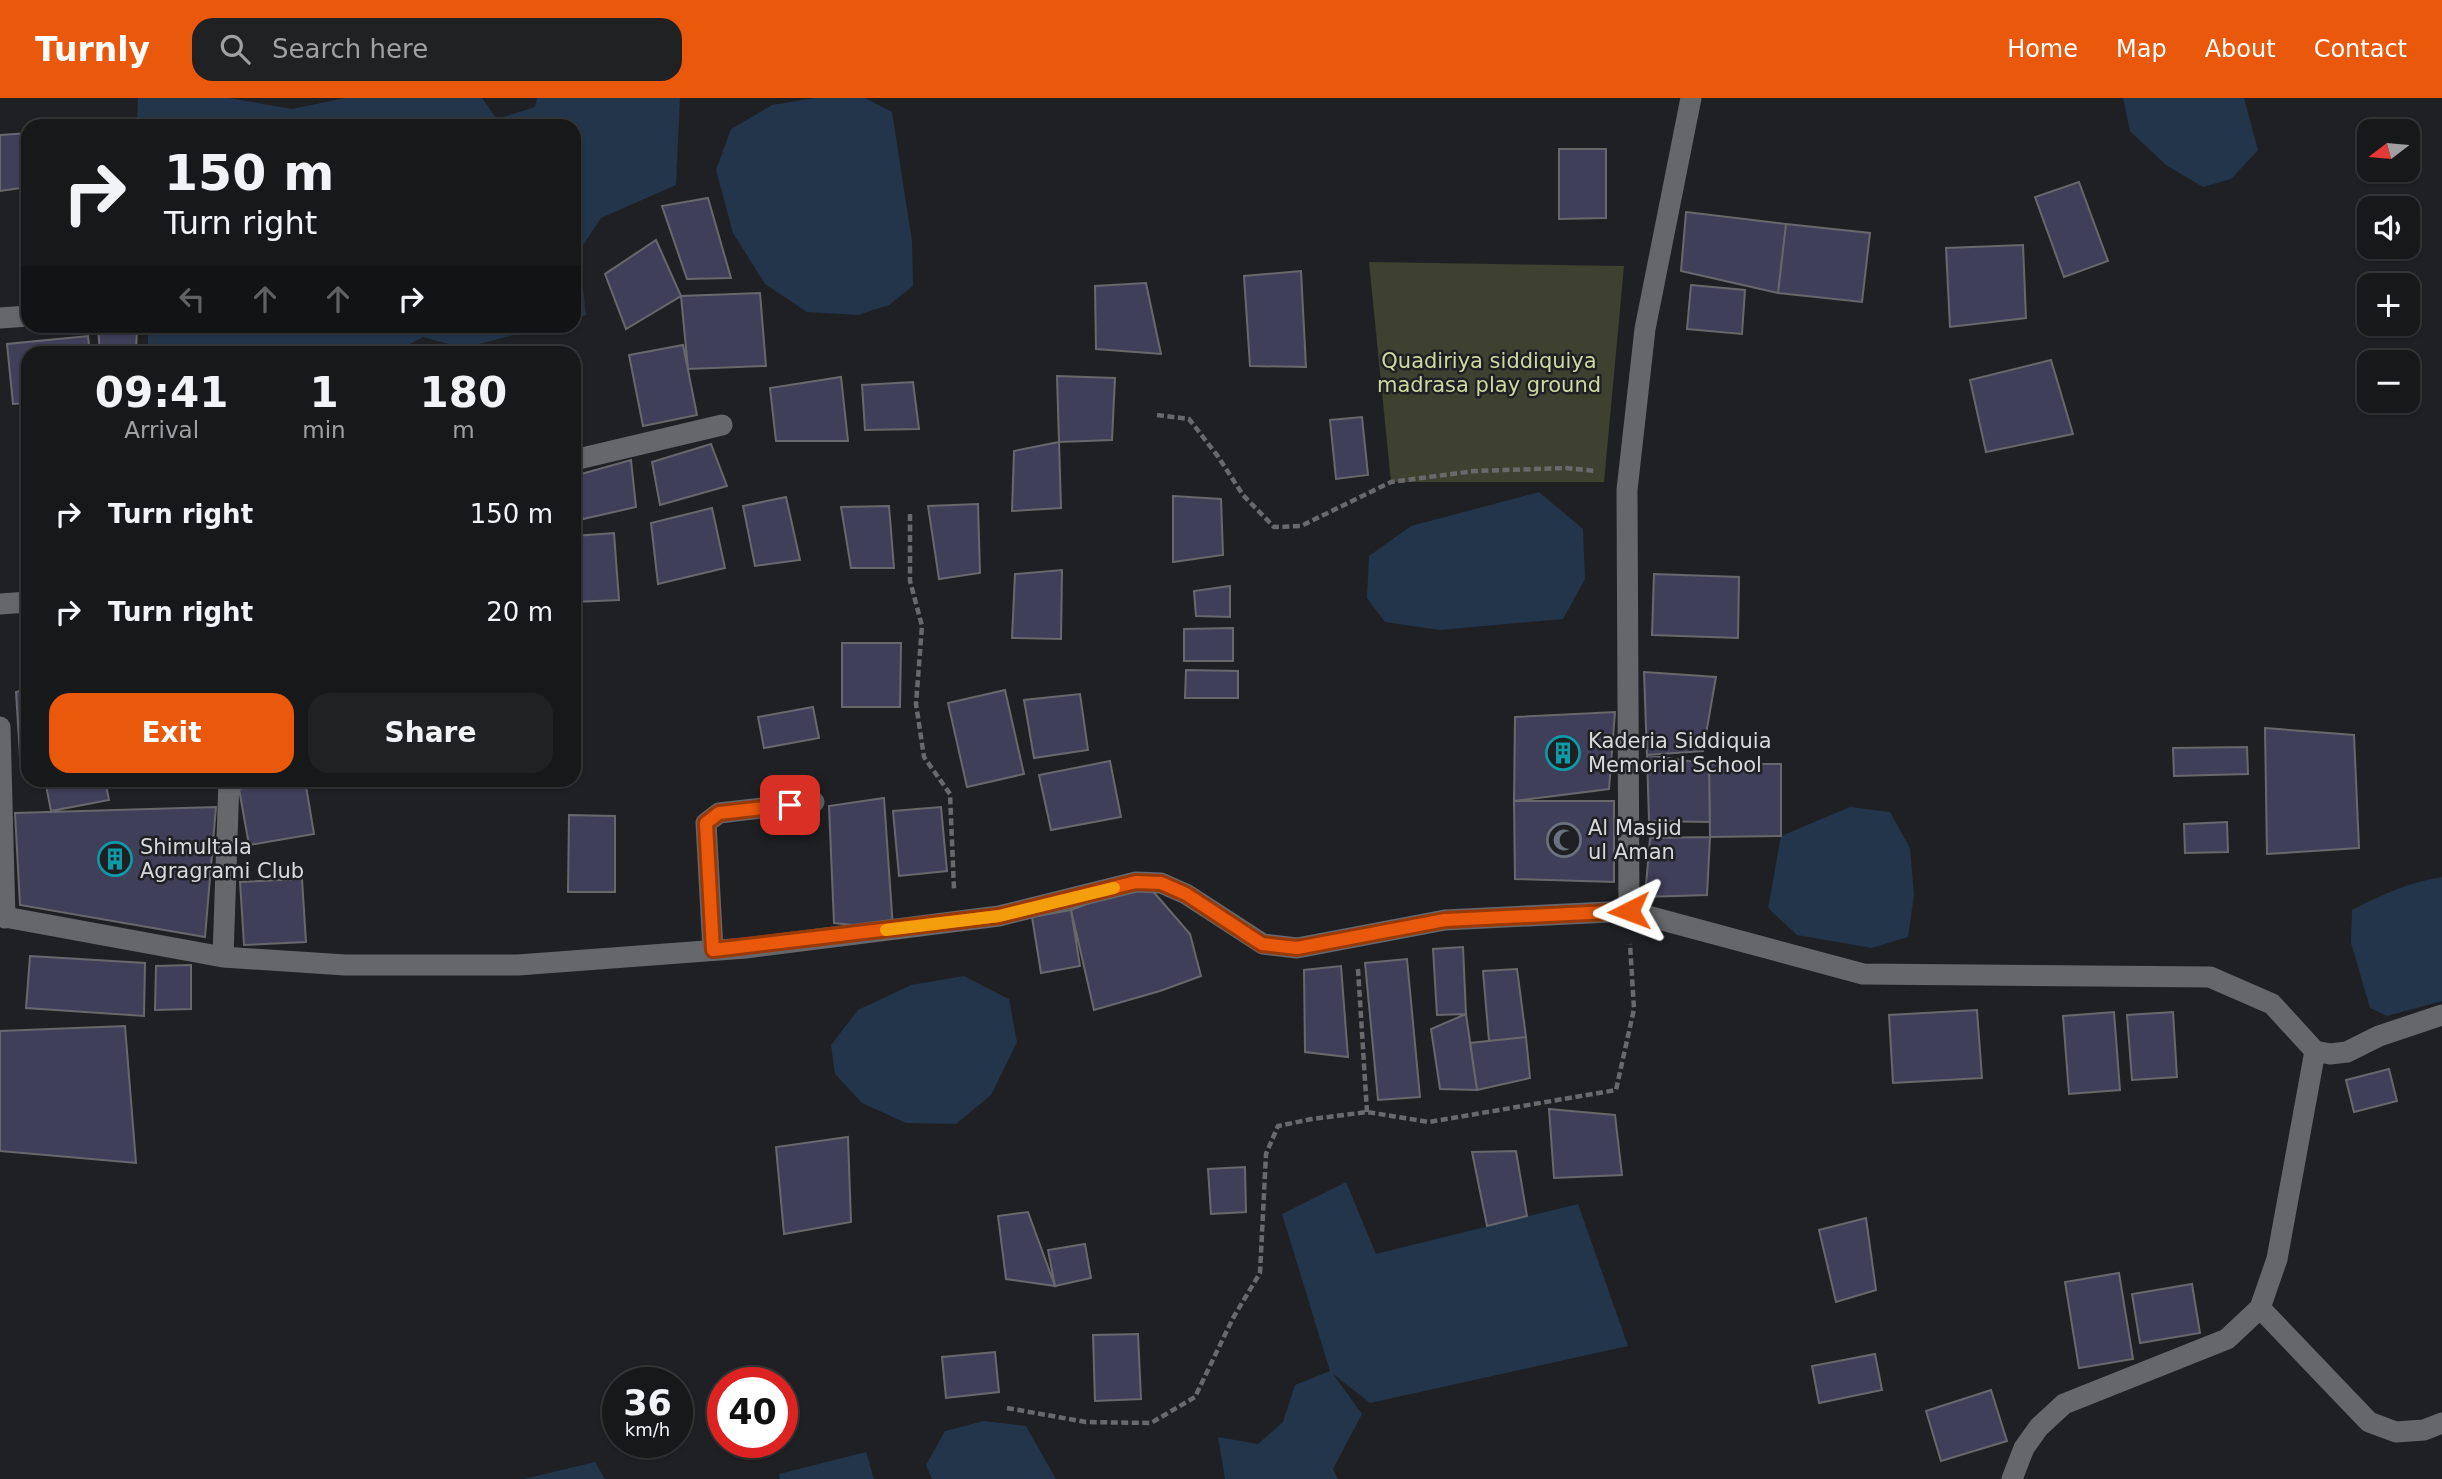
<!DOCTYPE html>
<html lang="en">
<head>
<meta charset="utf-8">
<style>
  body { margin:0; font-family:"DejaVu Sans",sans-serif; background:#202123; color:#f1f3f6; height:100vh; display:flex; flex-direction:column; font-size:26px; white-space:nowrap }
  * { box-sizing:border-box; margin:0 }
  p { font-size:23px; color:#9ea0a2 }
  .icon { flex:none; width:38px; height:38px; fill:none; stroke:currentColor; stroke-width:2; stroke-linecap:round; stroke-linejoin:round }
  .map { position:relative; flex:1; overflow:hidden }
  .details { position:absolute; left:21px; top:248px; width:560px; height:441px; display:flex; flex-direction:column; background:#17181a; border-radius:21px; box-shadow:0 2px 5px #0004,0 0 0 2px #363739 }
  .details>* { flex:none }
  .banner { position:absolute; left:21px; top:21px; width:560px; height:214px; border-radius:21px; box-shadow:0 2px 5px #0004,0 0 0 2px #363739; background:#17181a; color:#f1f3f6; overflow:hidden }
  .needle { width:46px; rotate:254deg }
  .controls { position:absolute; left:2357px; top:21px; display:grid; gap:14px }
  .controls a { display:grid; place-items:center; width:63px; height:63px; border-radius:14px; background:#17181a; box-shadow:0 2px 5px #0004,0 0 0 2px #363739; font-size:35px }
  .speed { position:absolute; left:602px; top:1269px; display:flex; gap:14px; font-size:35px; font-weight:700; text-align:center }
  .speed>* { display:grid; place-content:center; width:91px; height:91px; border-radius:50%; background:#17181a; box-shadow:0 2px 5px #0004,0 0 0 2px #363739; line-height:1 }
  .speed small { font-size:18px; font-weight:400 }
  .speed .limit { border:10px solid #d22; background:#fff; color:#111 }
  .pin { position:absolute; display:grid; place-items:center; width:60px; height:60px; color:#fff; margin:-30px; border-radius:14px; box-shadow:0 4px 10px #0006 }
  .me { position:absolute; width:77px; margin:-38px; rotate:267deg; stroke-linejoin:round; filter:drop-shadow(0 0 5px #0008) }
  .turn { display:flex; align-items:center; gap:24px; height:147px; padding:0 28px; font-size:32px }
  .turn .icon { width:91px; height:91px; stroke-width:2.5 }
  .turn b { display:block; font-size:49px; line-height:60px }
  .lanes { display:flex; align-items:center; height:66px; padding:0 28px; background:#0003; justify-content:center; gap:35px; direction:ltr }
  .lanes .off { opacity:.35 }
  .eta { display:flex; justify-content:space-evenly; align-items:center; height:119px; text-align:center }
  .eta b { font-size:42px; font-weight:600; line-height:49px }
  .primary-button { display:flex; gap:14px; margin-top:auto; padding:14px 28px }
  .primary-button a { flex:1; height:80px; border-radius:21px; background:#ea580c; color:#fff; font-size:28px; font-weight:600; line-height:80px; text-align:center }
  .primary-button a+a { background:#202123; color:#f1f3f6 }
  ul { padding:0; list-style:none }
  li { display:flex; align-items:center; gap:21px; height:98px; padding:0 28px }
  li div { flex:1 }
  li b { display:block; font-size:26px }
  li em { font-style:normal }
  header { display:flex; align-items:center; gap:42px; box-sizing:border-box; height:98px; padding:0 35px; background:#ea580c; color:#fff }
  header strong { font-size:33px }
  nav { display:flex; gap:38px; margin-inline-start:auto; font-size:24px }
  .search { width:490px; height:63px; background:#202123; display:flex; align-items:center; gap:18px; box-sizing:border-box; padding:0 24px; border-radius:21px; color:#9ea0a2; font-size:26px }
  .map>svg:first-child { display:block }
  .green { fill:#3e412f }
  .water { fill:#22354a }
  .building { fill:#403f5a; stroke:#68686c; stroke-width:2 }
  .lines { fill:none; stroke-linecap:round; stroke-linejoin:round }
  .path { stroke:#69696c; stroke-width:4.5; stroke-dasharray:7 3.5; stroke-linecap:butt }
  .minor { stroke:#66676b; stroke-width:21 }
  .route-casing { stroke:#983908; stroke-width:18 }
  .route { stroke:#ea580c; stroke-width:12 }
  .slow { stroke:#f59e0b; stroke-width:12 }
  .labels { text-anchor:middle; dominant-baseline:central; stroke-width:5; stroke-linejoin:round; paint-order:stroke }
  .park-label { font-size:21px; fill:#cfd89f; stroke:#1f2023 }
  .poi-label { font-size:21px; fill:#d9d9dc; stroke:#1f2023; text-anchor:start }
</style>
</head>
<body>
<header>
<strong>Turnly</strong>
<div class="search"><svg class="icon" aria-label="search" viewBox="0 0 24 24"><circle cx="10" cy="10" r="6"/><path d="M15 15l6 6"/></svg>Search here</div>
<nav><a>Home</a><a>Map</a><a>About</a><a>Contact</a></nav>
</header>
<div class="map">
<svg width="2442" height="1381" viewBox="0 0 2442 1381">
  <rect width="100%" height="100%" fill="#1f2023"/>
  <path class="green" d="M1369 164 1624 168 1604 384H1391Z"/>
  <path class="water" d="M138 0H229L292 11 345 0H482L497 21 535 9 537 0H680L676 87 601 120 579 153 586 217 574 221V28H137Z
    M814 0H865L892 14 912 143 913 188 889 207 858 217 807 214 765 186 733 135 716 72 731 31 772 7Z
    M2123 0H2244L2258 52 2231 81 2203 89 2166 67 2130 33Z
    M148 228H549L463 250 423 239 392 256 148 255Z
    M1539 394 1583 431 1585 481 1563 521 1440 532 1385 524 1367 500 1369 458 1411 428Z
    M1850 709 1890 714 1910 750 1914 797 1908 839 1872 850 1797 837 1768 810 1781 738Z
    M2442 779V903L2387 918 2370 910 2351 845 2352 812C2381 797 2409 784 2442 779Z
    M964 878 1009 901 1017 944 991 997 956 1026 906 1025 862 1005 835 976 831 947 858 912 911 887Z
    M1346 1084 1376 1156 1578 1106 1628 1248 1370 1305 1333 1276 1362 1316 1333 1371 1338 1381H1225L1218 1339 1258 1346 1283 1324 1295 1287 1330 1273 1282 1116Z
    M984 1323 1026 1328 1056 1381H932L926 1367 945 1333Z
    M866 1354 874 1381H780L779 1376Z
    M595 1364 605 1381H524Z"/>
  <path class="building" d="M28 35V89L0 93V37Z
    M1559 51H1606V120L1559 121Z
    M2079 84 2108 163 2064 179 2035 99Z
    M708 100 731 180 687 181 662 108Z
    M1686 114 1786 126 1778 195 1681 173Z
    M1786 126 1870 135 1862 204 1778 195Z
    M656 142 681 198 626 231 605 176Z
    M2023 147 2026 220 1950 229 1946 150Z
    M1301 173 1306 269 1250 268 1244 178Z
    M1146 185 1161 256 1096 251 1095 188Z
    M1691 187 1745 192 1742 236 1687 231Z
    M760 195 766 268 688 271 681 198Z
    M137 228 136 256H100L98 229Z
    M88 238 90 256H28V305L13 306 7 246Z
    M683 247 697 317 643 328 629 257Z
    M2051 262 2073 336 1986 354 1970 282Z
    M1057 278 1115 280 1112 342 1059 344Z
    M841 279 848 343H776L770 290Z
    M913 284 919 331 865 332 862 287Z
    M1362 319 1368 377 1336 381 1330 322Z
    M1059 344 1061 410 1012 413 1014 353Z
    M711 346 727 388 660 407 652 364Z
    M631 362 636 409 583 421 574 395V378Z
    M1173 398 1221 401 1223 457 1173 464Z
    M786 399 800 462 755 468 743 408Z
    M978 406 980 475 939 481 928 408Z
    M889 408 894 470H851L841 409Z
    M712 410 725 470 658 486 651 425Z
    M614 435 619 502 574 504V438Z
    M1062 472 1061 541 1012 540 1015 476Z
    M1654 476 1739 479 1738 540 1652 537Z
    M1230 488V519L1196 518 1194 493Z
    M1233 530V563H1184V531Z
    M842 545H901L900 609H842Z
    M1186 572 1238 573V600H1185Z
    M1644 574 1716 579 1703 653 1647 657Z
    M28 591V656L20 658 16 594Z
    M1005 592 1024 676 967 689 948 605Z
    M1080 596 1088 652 1034 660 1024 602Z
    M813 609 819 640 764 650 758 619Z
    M1615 614 1609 691 1514 703 1515 619Z
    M2265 630 2354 637 2359 750 2267 756Z
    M2247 649 2248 676 2174 678 2173 650Z
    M1647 657 1709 666 1710 724 1649 723Z
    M1110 663 1121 719 1051 732 1039 677Z
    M1709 666H1781V738L1710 739Z
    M45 682H105L109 702 51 713Z
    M291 682H305L314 736 249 747 239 691Z
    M884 700 893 831 834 825 829 708Z
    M1514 703H1614V784L1515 781Z
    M216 709 205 839 20 807 15 715Z
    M941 709 947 773 899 778 893 713Z
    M569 717 615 718V794H568Z
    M2227 724 2228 754 2185 755 2184 726Z
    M1710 739 1707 797 1645 799 1650 740Z
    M302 781 306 844 244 847 240 784Z
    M1145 784 1190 836 1201 878 1160 893 1094 912 1071 812Z
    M1071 812 1080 868 1041 875 1032 819Z
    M1463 849 1466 916 1437 917 1433 851Z
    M30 858 145 865 144 918 26 910Z
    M1407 861 1420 999 1378 1002 1365 865Z
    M191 867V911L155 912 156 868Z
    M1341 868 1348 959 1305 954 1304 872Z
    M1517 871 1526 939 1489 943 1483 873Z
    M1977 912 1982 980 1893 985 1889 917Z
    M2114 914 2120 992 2069 996 2063 918Z
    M2173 914 2177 979 2132 982 2127 917Z
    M1466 916 1477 992 1440 991 1431 931Z
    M125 928 136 1065 0 1053V933Z
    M1526 939 1530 980 1477 992 1470 945Z
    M2389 971 2397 1003 2354 1014 2346 982Z
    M1549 1011 1615 1017 1622 1077 1554 1080Z
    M848 1039 851 1124 784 1136 776 1049Z
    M1516 1053 1527 1118 1487 1128 1472 1054Z
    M1245 1069 1246 1114 1211 1116 1208 1071Z
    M1028 1114 1055 1188 1006 1181 998 1118Z
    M1866 1120 1876 1192 1836 1204 1819 1132Z
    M1085 1146 1091 1180 1055 1188 1048 1152Z
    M2119 1175 2133 1261 2079 1270 2065 1184Z
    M2192 1186 2200 1235 2140 1245 2132 1196Z
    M1138 1236 1141 1301 1095 1303 1093 1237Z
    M995 1254 999 1294 946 1300 942 1259Z
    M1875 1256 1882 1292 1819 1305 1812 1268Z
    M1991 1292 2007 1343 1941 1363 1926 1313Z"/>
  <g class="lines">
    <path class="path" d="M1157 317 1189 321 1217 357 1243 397 1274 429 1301 428 1391 384 1475 373 1566 370 1596 373
      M910 416V483L922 528 916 606 924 659 950 696 954 791
      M1358 871 1367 1014
      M1007 1310 1086 1324 1151 1325 1195 1299 1233 1220 1260 1175 1266 1056 1278 1028 1312 1021 1367 1014 1429 1024 1616 992 1634 911 1630 846"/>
    <path class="minor" d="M0 220 28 218
      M574 362 722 327
      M0 506 28 504
      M0 629 5 820
      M1629 813 1627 392 1645 231 1691 0
      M0 818 223 859 345 867H518L746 850 999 818 1136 784 1161 785 1186 796 1263 846 1297 850 1445 822 1629 813 1863 876 2210 879 2272 906 2315 953 2330 956 2347 954 2379 938 2442 917
      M713 852 706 725 719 715 814 704
      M223 859 229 682
      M2260 1210 2369 1324 2396 1334 2424 1332 2442 1325
      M2012 1381 2024 1350 2039 1329 2064 1306 2227 1241 2260 1210 2277 1161 2315 953"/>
  </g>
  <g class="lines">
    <g class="route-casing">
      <path id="route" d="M790 707 719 715 706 725 713 852 999 818 1136 784 1161 785 1186 796 1262 846 1297 850 1445 822 1629 813"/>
    </g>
    <use href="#route" class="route"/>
    <path class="slow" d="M886 832 999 818 1114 790"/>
  </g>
  <defs>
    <g id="building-ring" transform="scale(1.75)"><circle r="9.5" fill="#1f2023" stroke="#0f9aa8" stroke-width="1.5"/><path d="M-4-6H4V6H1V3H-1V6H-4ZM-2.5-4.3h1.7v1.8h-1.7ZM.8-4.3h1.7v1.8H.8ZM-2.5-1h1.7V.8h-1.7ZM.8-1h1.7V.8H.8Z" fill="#0f9aa8"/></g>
    <g id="mosque-ring" transform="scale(1.75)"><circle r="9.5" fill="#1f2023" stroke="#6b7280" stroke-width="1.5"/><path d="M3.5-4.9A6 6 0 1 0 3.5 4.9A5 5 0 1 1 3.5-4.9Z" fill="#6b7280"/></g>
  </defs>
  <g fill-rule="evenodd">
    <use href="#building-ring" x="1563" y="655"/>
    <use href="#mosque-ring" x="1564" y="742"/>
    <use href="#building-ring" x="115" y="761"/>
  </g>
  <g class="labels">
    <g class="park-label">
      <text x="1489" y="263">Quadiriya siddiquiya<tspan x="1489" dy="24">madrasa play ground</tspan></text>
    </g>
    <g class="poi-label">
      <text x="1588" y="643">Kaderia Siddiquia<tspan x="1588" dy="24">Memorial School</tspan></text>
      <text x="1588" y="730">Al Masjid<tspan x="1588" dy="24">ul Aman</tspan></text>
      <text x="140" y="749">Shimultala<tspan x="140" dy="24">Agragrami Club</tspan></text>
    </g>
  </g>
</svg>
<div class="controls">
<a><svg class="needle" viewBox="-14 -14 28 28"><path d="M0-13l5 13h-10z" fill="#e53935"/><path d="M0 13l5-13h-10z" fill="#9ea0a2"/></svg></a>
<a><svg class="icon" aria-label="sound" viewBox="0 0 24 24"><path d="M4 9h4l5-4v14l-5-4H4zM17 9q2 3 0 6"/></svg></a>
<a>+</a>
<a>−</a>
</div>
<div class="speed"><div>36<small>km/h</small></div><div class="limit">40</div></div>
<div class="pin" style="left:790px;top:707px;background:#d93025"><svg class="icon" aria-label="arrive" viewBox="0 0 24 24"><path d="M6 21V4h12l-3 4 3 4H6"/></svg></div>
<svg class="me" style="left:1629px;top:813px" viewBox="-20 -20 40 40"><path d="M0-17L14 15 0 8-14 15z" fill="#ea580c" stroke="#fff" stroke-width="4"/></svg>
<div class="banner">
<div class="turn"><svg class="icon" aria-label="right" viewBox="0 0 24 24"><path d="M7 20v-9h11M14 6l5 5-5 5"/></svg><div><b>150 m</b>Turn right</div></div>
<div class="lanes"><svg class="icon off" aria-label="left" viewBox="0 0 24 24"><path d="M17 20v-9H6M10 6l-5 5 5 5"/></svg><svg class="icon off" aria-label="ahead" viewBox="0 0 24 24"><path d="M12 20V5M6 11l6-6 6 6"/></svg><svg class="icon off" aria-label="ahead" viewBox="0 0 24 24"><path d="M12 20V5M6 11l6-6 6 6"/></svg><svg class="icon" aria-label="right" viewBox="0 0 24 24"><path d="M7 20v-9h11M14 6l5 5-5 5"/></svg></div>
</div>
<section class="details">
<div class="eta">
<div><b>09:41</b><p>Arrival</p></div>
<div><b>1</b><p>min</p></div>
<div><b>180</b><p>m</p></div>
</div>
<ul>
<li><svg class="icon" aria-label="right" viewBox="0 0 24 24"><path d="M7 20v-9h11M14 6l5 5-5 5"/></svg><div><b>Turn right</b></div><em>150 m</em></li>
<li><svg class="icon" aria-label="right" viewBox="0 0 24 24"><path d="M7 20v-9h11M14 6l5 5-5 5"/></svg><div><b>Turn right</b></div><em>20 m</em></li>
</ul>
<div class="primary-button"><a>Exit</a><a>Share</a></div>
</section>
</div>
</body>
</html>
